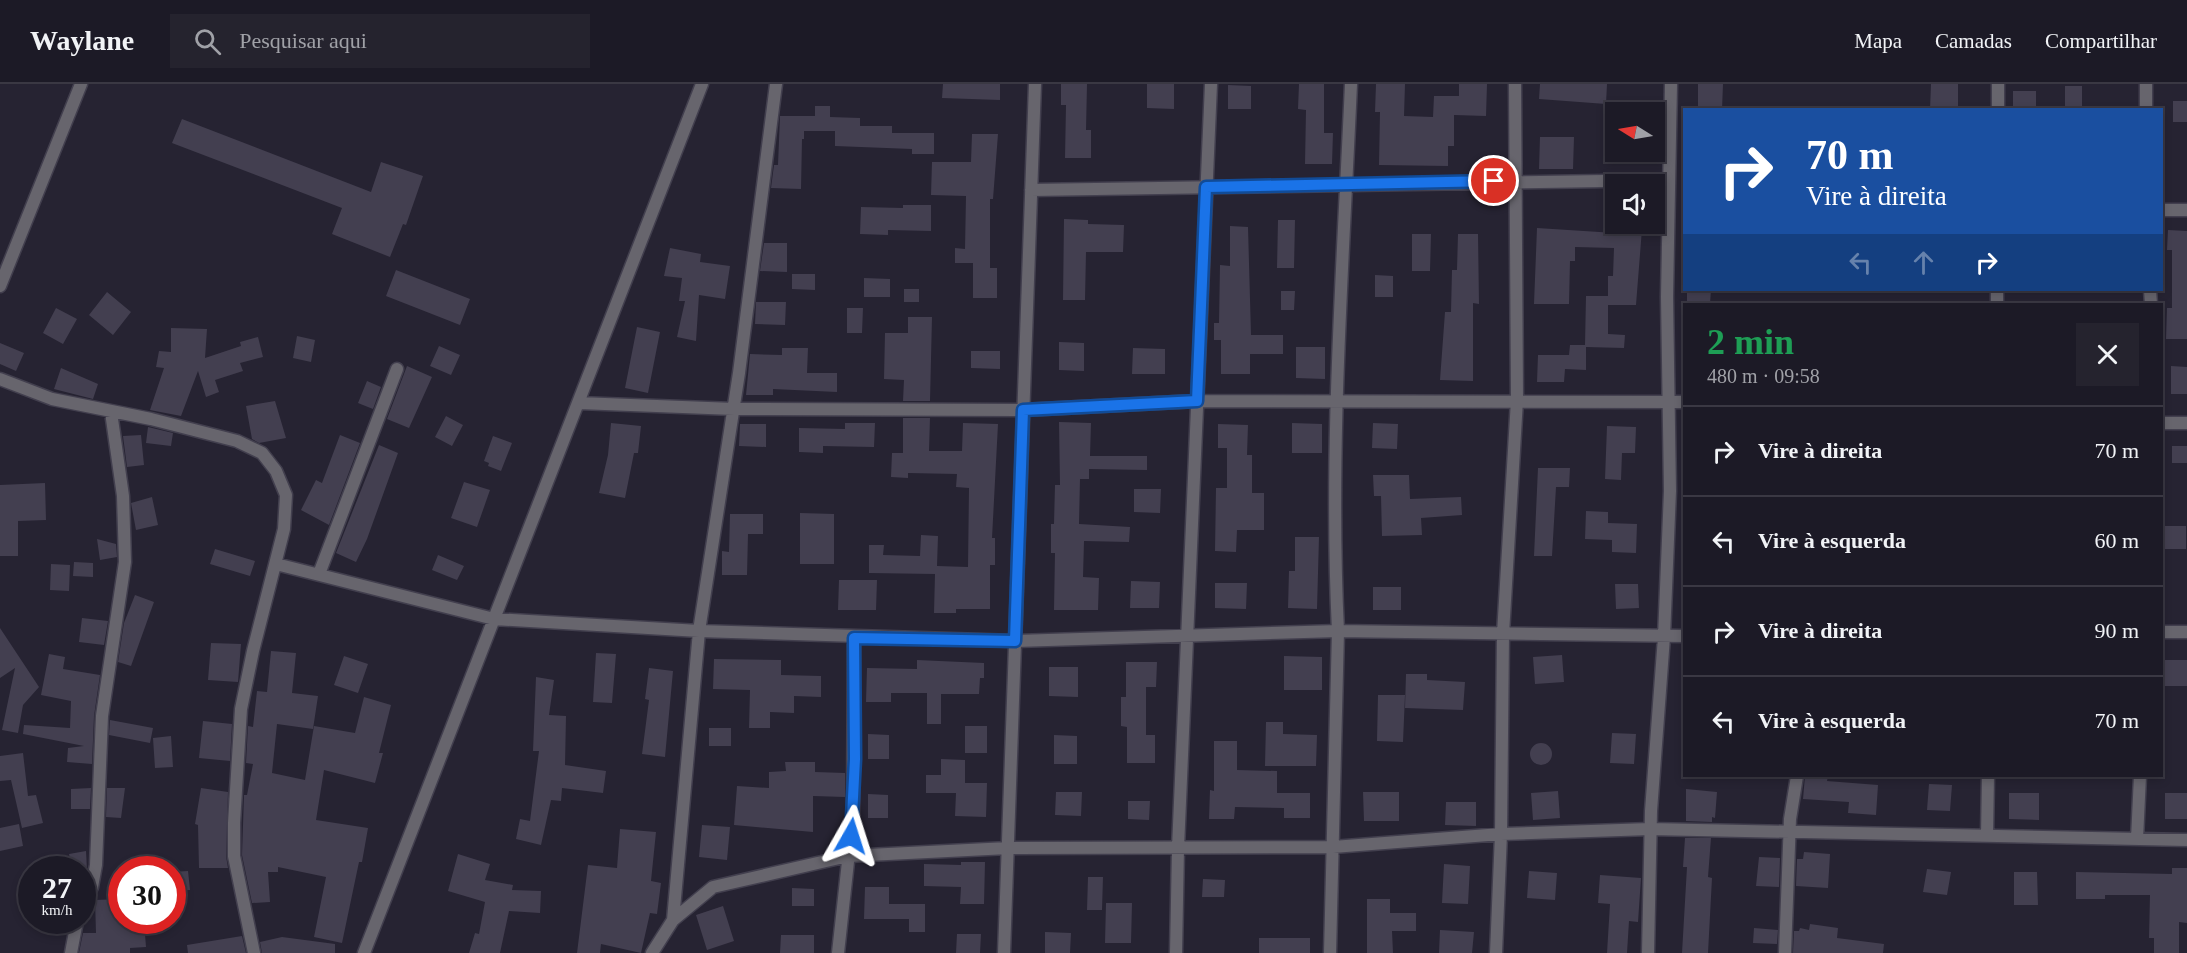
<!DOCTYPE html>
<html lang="pt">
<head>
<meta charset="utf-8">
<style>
  body { margin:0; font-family:"Times New Roman",serif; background:#25232e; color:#f1f3f6; height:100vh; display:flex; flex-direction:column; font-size:22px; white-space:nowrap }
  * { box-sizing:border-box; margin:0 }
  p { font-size:20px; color:#a0a1a7 }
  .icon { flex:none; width:33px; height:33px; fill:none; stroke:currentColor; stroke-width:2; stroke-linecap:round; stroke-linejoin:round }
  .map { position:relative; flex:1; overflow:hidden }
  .details { position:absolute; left:1683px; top:219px; width:480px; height:474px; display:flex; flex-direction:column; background:#1c1a26; border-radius:0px; box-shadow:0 3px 9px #0003,0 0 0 2px #3a3843 }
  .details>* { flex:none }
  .hud { position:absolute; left:1683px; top:24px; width:480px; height:183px; border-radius:0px; box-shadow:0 3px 9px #0003,0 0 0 2px #3a3843; background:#1a4fa0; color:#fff; overflow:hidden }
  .needle { width:39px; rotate:281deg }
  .tools { position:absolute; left:1605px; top:18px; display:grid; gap:12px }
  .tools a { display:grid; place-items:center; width:60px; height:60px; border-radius:0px; background:#1c1a26; box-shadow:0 3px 9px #0003,0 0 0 2px #3a3843; font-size:30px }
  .speed { position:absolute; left:18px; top:772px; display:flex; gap:12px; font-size:30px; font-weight:700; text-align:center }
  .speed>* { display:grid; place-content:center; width:78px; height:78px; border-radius:50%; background:#1c1a26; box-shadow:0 3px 9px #0003,0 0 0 2px #3a3843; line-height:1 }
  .speed small { font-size:15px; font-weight:400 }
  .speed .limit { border:9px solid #d22; background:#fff; color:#111 }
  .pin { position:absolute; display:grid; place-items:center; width:51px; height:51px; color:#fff; margin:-26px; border:3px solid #fff; border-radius:50%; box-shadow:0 2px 6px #0007 }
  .me { position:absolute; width:66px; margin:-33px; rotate:6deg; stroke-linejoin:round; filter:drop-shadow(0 0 4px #0008) }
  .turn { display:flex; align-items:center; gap:21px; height:126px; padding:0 24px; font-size:27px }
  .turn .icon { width:78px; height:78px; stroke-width:2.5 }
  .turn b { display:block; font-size:42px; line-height:51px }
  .lanes { display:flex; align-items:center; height:57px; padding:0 24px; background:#0003; justify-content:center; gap:30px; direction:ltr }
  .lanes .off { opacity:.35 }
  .round { display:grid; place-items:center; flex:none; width:63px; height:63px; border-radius:0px; background:#25232e }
  .summary { display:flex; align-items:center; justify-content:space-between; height:102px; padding:0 24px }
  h1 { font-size:36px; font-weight:700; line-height:45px; color:#1e9e55 }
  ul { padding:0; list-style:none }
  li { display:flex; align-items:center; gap:18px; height:90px; padding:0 24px; border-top:2px solid #3a3843 }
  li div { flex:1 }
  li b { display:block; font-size:22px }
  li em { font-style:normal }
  header { display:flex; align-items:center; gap:36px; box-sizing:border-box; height:84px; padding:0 30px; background:#1c1a26; border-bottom:2px solid #3a3843 }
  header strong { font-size:28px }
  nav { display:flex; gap:33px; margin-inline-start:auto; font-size:21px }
  .search { width:420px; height:54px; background:#25232e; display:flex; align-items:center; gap:15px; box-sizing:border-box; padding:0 21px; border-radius:0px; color:#a0a1a7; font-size:22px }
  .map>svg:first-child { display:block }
  .building { fill:#433f50 }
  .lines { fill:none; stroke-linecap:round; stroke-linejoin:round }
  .minor-casing { stroke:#423f4e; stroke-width:15 }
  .minor { stroke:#67656d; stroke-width:12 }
  .route-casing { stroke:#114b97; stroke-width:15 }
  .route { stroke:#1a73e8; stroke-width:10 }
</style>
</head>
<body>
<header>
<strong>Waylane</strong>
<div class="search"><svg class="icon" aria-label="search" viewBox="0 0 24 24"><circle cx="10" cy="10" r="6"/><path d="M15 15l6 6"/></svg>Pesquisar aqui</div>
<nav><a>Mapa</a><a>Camadas</a><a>Compartilhar</a></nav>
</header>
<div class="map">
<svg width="2187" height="869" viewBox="0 0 2187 869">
  <rect width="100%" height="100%" fill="#262332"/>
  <path class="building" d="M943 0H1000V16L942 14Z
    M1061 0H1087L1086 46H1091V74H1065L1066 21H1061Z
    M1147 0H1174V25L1147 24Z
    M1299 0H1324V49H1333L1332 80H1305L1306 26 1298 25Z
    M1376 0H1405L1404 32 1433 33 1434 12H1459V0H1487L1486 32 1454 31V62H1448V82L1379 81 1380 28H1375Z
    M1540 0H1607L1606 20 1539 15Z
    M1698 0H1723L1722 26H1698Z
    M1931 0H1958V26H1930Z
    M1228 1 1251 2V25H1228Z
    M2065 2H2082V26H2065Z
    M2013 7H2036V26H2013Z
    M2173 17H2187V38H2173Z
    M815 22H830V33L860 34V42H892V49H934V70H912V65L835 62V47H804V55H802L801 105 771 104 774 81H778L780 32H815Z
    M182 35 371 108 381 78 423 92 406 141 403 140 390 173 332 150 342 124 172 59Z
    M972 50H998L993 115H990V184H997V214H973V179H955V164L965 165 966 112 931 111 932 78H971Z
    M1540 53H1574L1573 85H1539Z
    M903 121H931V147L888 146V151L860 150 861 123 903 124Z
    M1064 135 1088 136V140L1124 141 1123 168H1086L1085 216H1063Z
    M1278 136H1295L1294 184H1277Z
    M1230 142 1248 143 1251 251H1283V270H1250V290H1221V256H1214V239H1219L1220 181 1230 182Z
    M1537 144 1615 149V144L1642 145 1636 221H1608V250L1625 251 1624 264 1586 263V286L1565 285 1564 298H1537L1538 271H1569L1570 261H1585L1586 212H1608V192H1613L1614 164 1575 163V177H1570L1569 220H1534Z
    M2168 146 2187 147V255H2166L2167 224H2172V166H2167Z
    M1412 150H1431L1430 187H1412Z
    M1458 150H1478L1479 220 1473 219V297L1440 296 1445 228H1451L1452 186H1457Z
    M764 159H787V188L760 187Z
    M670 164 701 170 700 178 730 182 725 215 699 211 696 257 677 253 685 217H679L682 194 664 192Z
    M396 186 470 215 460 241 386 212Z
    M792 190H815V206L792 205Z
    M1375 191 1393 192V213H1375Z
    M864 194 890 195V213H864Z
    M904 205H919V218H904Z
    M1687 206H1711L1710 220H1687Z
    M1281 207H1295L1294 226H1281Z
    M107 208 131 228 113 251 89 231Z
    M756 218H786L785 241 755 240Z
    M56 224 77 235 63 260 43 249Z
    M847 224H863L862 249H847Z
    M908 233H932L930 317H903L904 296 884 295 885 249H908Z
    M637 243 660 248 648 309 625 304Z
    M171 244 207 245 205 274 241 262 240 258 258 253 263 273 240 279 243 287 215 296 219 308 206 313 198 287 181 332 150 326 164 284 156 283 159 267 171 268Z
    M297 252 315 256 311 278 293 274Z
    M1059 258 1084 259V287L1059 286Z
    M0 259 24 269 16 287 0 280Z
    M439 262 460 271 451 291 430 282Z
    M1296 263H1325V295L1296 294Z
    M782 264H808L807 289H837V308L773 305V311H746L750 270 782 271Z
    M1133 264 1165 265V290H1132Z
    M971 267H1000V285L971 284Z
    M407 282 432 293 409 344 387 335Z
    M2171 282 2187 283V310H2171Z
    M61 284 98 300 93 315 54 305Z
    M367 297 381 303 373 325 358 319Z
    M275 317 286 354 259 359 252 355 246 322Z
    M446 332 463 341 452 362 435 353Z
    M903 334H930L929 367H962L963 339 998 340 992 454H995V481H990V525H956V529H934L935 490 869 489V461H884L883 471 920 472 921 451 938 452 937 482 968 483 969 404 956 403 957 390 908 389V394L891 393 892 369H903Z
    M1059 338 1091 339 1090 372H1147V386L1089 385V395H1080L1079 440 1130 443 1129 458 1084 457 1083 493 1099 494 1098 526H1054L1055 469H1051V440H1054L1055 401H1060Z
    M611 339 641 342 638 369H634L625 414 599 409 608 371Z
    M845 339H875L874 363 823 362V369L799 368V344L845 345Z
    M1292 339 1322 340V369H1292Z
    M1373 339 1398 340 1397 365 1372 364Z
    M740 340H766V363L739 362Z
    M1218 340 1248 341 1247 371H1252V409H1264V446H1237L1236 468 1215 467 1216 404H1227V364H1218Z
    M1607 342 1636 343 1635 369H1622L1621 396 1605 395Z
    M148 343 173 349 171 362 146 359Z
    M141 351 144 381 127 383 123 352Z
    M340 351 360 359 329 441 301 426 316 396 322 399Z
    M493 352 512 359 501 387 488 382 489 379 484 377Z
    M379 361 398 369 367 455 356 478 336 469Z
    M2172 362H2187V379H2172Z
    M1538 384H1570L1569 403H1556L1552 472H1534Z
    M1373 391H1409L1410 415 1461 413 1462 431 1421 434 1422 451 1382 452 1381 412H1374Z
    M464 398 490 406 477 443 451 434Z
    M45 399 46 436 18 437V472H0V401Z
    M1134 405H1161L1160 429 1134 428Z
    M152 413 158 441 136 446 131 419Z
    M1586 427 1608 428V439L1637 440 1636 469 1612 468V456L1585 455Z
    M800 429 834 430V480H800Z
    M730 430H763V450H748L747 491H722V467L729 468Z
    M2163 442H2186V465H2163Z
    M1295 453H1319L1317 525 1288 524 1289 487H1295Z
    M97 455 116 460 117 473 100 476Z
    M215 465 255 477 250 492 210 480Z
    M438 471 464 482 457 496 432 486Z
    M74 478 93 479V493L73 492Z
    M51 480 70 481 69 507 50 506Z
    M839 496H877L876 526H838Z
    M1131 497 1160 498 1159 524H1130Z
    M1215 499H1247L1246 525 1215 524Z
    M1615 500H1638L1639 524 1616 525Z
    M1373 503H1401V526H1373Z
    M135 511 154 518 131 582 118 578 124 539Z
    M82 534 108 537 104 561 79 558Z
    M0 544 39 603 23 621 18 649 2 646 15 584 0 594Z
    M211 559 241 560 238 598 208 596Z
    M271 567 296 569 292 609 318 612 313 645 277 640 272 689 305 696 314 642 355 649 364 613 391 621 379 669H383L375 699 324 686 316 736 368 744 362 778H359L342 859 314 853 326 793 278 783V788H268L270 818 252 819 242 771 244 711H247L253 680 246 679 248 642 253 643 257 607 267 608Z
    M596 569 616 570 612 619 593 618Z
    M49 570 65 573 63 585 100 591 94 632 92 680 67 678 68 664 84 662 23 650 24 641 70 644 71 617 41 611Z
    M1562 571 1564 598 1535 600 1533 573Z
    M344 572 368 580 358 609 334 601Z
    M1284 572 1322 573V606H1284Z
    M714 575 781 576V591L821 592V613L794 612V629L770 628V644H749L750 606 713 605Z
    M917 576 984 579V594H980L979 610H941V640H927V609H891V618H866L867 584 917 585Z
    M2164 576H2187V602H2164Z
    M1126 578H1157L1156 603H1146V651H1155V679H1127V643L1121 642V613H1126Z
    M1049 583H1078V613L1049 612Z
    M649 584 673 587 665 673 642 670 649 616 645 615Z
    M1406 590H1427V596L1465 598 1463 626 1405 624Z
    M536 593 554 596 549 631 566 632 565 681 606 687 603 709 562 704 561 717 551 716 541 761 516 755 520 735 530 737 539 667H533Z
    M1378 611H1405L1403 658 1377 657Z
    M110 636 153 644 150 659 109 651Z
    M203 637 232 640 230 677 199 674Z
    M1266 638H1283V650L1317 651 1316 682H1265Z
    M965 642H987V669H965Z
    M709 644H731V662H709Z
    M1612 649 1636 650 1634 680 1610 679Z
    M868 650 889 651V675H868Z
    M1054 651 1077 652V680H1054Z
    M171 652 173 683 155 684 153 654Z
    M1214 657H1237V686L1277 687V709H1310V734H1284V724L1235 723 1234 735H1209L1210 706 1214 707Z
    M1530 670a11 11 0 1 1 22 0a11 11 0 1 1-22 0Z
    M23 669 28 712 36 711 43 739 22 744 11 696 0 697V672Z
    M941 675 965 676V699H987L986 733 955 732 956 709H926V691H941Z
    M785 678H815V688L845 689V713L813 712V748L734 741 737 702 769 704V688L786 687Z
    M1805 692H1828L1827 697 1878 701 1876 731 1848 729 1849 718 1803 715Z
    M1929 700 1952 701 1950 727 1927 726Z
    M91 704 90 725H71V705Z
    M107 704H125L121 734 106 733Z
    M201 704 228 708 226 772 228 784H199L198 741 195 740Z
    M1686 705 1717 708 1715 734 1712 733V738L1686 737Z
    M1558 707 1560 734 1533 736 1531 709Z
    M1056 708H1082L1081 732 1055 731Z
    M1363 708H1399V737H1364Z
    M2009 709H2039V736L2009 735Z
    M2165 709H2187V735H2165Z
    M868 710 888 711V734H868Z
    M1128 717H1150L1149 736 1128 735Z
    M1446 718H1476V742L1445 741Z
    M19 740 23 762 0 767V744Z
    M702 741 730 743 727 776 699 773Z
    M620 745 656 748 651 797 661 799 657 830 650 829 641 869 601 860 600 869H577L588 781 617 784Z
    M1685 754H1711L1708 793 1712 794 1708 869H1682L1687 783H1683Z
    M86 767 87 786H72L69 770Z
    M1804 768 1830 770 1828 804 1796 802 1797 775H1803Z
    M458 770 490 780 485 796 513 801 512 806 541 807 540 829 509 827 500 869H469L475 849 479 850 485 818 448 807Z
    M1759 773 1780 774 1779 803 1756 802Z
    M961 778H985L984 820H960L961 803 924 802V780L961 781Z
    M1444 780 1470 782 1468 820 1442 819Z
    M2172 784H2187V839L2179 838V869H2154V854H2149L2150 811H2105V815H2076V788L2172 790Z
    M1927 785 1951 788 1947 811 1923 808Z
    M188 787 190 806 172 807V788Z
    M1529 787 1557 789 1555 816 1527 814Z
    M2014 788H2037L2038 821H2014Z
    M1600 791 1641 794 1638 838 1629 837 1627 869H1607L1610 820 1598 819Z
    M1088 793H1103L1102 826H1087Z
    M1203 795 1225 796 1224 813H1202Z
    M865 803H889V820H925V848H909V835H864Z
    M792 804 814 805V822H792Z
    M122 815V837H144L146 863 130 864V869H79L83 849H96L95 816Z
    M1367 815H1390V829H1416V847H1392L1393 869H1367Z
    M1106 819H1132L1131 859H1105Z
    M723 822 734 857 707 866 696 831Z
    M1810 840 1838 844 1837 854 1884 860 1883 869H1793L1794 847H1799L1800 844 1809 846Z
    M1754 844 1778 846 1777 860 1753 859Z
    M1440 846 1474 848 1472 869H1439Z
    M1045 848 1071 849 1070 869H1045Z
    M957 850H981L980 869H956Z
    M781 851H814V869H780Z
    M242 852 246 869H188L187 861Z
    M282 853 335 860V869H262L260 858Z
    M1259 854H1310V869H1259Z"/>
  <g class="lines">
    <g class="minor-casing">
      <path id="minor" d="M2146 0V26
        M1998 26V0
        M1031 106 1669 96
        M2162 126H2187
        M0 202 81 0
        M2150 206 2151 220
        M1997 220V206
        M0 295 52 315 151 335 237 357 262 369 276 387 286 411 284 445 253 567 241 625 234 739V772L254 869
        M579 319 734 325 1023 326 1197 317 1684 318
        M2162 339H2187
        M276 480 494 535 699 547 1015 557 1338 547 1684 552
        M319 490 397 285
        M2162 548H2187
        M1987 752 1988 692
        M2137 755 2140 692
        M82 824 92 803 96 781 102 632 125 478 123 412 111 328
        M673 836 699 547 739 289 776 0
        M71 869 77 837
        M364 869 702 0
        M652 869 673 836 713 803 848 772 1008 764 1333 763 1501 750 1650 745 2187 756
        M838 869 853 732 854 554
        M1004 869 1035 0
        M1176 869 1178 764 1211 0
        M1330 869 1338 547C1329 365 1343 181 1351 0
        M1496 869 1501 750 1503 550 1517 316 1515 0
        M1648 869 1651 727 1664 553 1670 407 1667 213 1671 0
        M1785 869 1790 735 1797 692"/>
    </g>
    <use href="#minor" class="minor"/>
  </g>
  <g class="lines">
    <g class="route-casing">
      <path id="route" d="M851 752 855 675 854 554 1015 557 1023 326 1197 317 1206 103 1494 97"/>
    </g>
    <use href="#route" class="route"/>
  </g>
</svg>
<div class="tools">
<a><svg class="needle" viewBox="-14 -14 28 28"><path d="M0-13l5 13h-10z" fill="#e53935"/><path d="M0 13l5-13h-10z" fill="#a0a1a7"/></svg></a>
<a><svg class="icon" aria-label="sound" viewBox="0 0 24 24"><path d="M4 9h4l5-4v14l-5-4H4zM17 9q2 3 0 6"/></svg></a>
</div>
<div class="speed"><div>27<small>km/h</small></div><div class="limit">30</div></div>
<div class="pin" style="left:1494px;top:97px;background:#d93025"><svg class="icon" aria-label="arrive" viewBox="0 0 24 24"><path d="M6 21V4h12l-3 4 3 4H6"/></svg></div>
<svg class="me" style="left:851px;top:752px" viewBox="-20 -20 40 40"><path d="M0-17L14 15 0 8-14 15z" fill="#1a73e8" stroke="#fff" stroke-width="4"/></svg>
<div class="hud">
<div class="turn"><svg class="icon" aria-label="right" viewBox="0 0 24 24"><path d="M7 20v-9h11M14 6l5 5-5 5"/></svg><div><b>70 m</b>Vire à direita</div></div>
<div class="lanes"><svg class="icon off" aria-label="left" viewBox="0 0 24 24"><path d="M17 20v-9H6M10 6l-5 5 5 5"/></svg><svg class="icon off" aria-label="ahead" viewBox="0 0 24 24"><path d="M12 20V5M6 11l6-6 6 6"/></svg><svg class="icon" aria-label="right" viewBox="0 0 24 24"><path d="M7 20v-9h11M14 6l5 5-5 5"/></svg></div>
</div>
<section class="details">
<div class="summary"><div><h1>2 min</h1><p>480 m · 09:58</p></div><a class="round"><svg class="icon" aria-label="close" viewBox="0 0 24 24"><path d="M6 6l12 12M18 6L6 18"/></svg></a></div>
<ul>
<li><svg class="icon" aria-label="right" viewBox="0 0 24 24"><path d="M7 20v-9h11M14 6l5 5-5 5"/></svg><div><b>Vire à direita</b></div><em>70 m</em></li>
<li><svg class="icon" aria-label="left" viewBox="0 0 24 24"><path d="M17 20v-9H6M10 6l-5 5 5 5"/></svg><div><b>Vire à esquerda</b></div><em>60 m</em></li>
<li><svg class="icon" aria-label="right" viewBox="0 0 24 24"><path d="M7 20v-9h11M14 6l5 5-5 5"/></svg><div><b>Vire à direita</b></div><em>90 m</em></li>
<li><svg class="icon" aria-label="left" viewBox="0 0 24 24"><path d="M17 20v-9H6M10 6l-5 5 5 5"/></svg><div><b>Vire à esquerda</b></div><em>70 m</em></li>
</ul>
</section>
</div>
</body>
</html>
